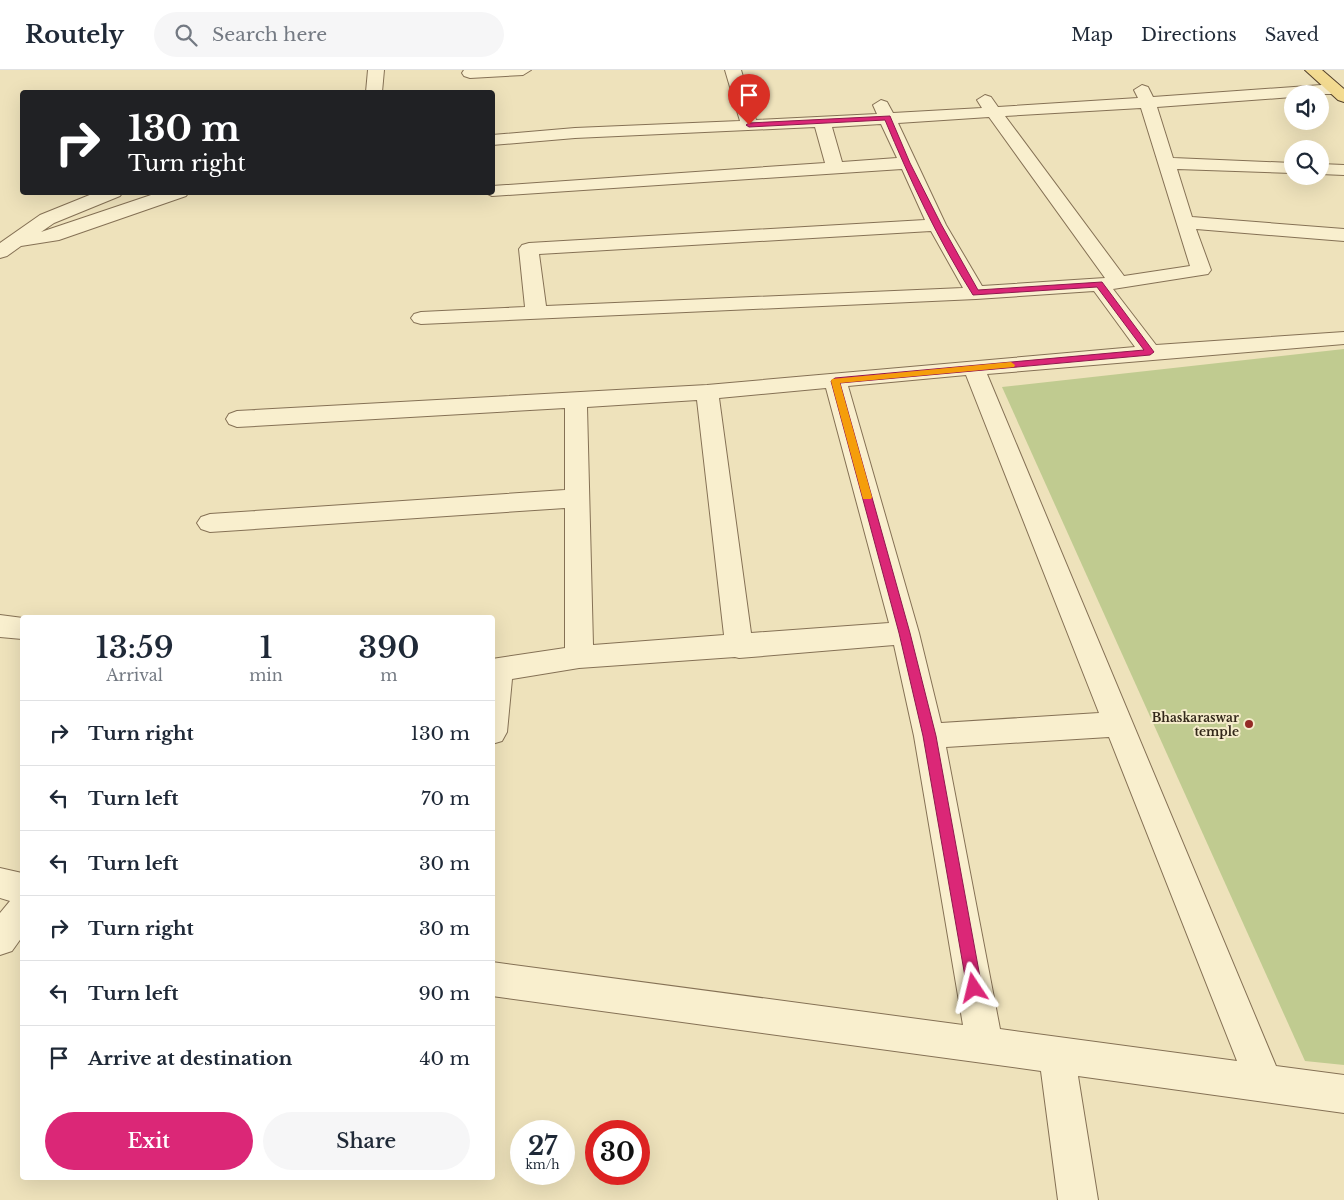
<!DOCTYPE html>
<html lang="en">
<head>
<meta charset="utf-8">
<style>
  body { margin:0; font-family:"Libre Baskerville",serif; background:#f6f6f7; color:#1f2937; height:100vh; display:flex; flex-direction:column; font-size:19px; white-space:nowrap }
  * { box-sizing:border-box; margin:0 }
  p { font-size:16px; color:#747a83 }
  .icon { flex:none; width:28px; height:28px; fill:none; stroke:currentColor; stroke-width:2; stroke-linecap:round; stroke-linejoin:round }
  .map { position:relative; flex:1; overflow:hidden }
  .side { position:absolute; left:20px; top:545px; width:475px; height:565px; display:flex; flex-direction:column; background:#fff; border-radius:5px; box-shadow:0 5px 20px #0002 }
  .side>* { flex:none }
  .guide { position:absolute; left:20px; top:20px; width:475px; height:105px; border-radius:5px; box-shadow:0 5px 20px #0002; background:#202124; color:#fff; overflow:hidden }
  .fabs { position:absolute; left:1284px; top:15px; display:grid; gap:10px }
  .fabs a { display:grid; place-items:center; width:45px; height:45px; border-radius:50%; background:#fff; box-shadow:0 5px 20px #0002; font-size:25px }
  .speed { position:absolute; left:510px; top:1050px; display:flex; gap:10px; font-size:25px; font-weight:700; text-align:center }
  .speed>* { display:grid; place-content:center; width:65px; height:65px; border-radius:50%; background:#fff; box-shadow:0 5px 20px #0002; line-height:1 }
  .speed small { font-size:12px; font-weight:400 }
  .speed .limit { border:8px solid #d22; background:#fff; color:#111 }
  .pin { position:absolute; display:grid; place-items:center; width:42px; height:42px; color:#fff; margin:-51px -21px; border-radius:50% 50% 50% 0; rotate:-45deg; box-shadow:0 0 5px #0007 }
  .pin .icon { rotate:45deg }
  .me { position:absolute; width:55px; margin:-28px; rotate:350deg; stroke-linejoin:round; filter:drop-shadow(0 0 4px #0008) }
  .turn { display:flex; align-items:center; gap:18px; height:105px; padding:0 25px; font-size:22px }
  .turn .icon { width:65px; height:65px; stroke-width:2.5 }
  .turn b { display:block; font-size:35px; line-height:42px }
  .eta { display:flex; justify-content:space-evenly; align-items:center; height:85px; text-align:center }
  .eta b { font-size:30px; font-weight:600; line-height:35px }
  .cta { display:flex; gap:10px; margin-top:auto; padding:10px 25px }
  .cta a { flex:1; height:58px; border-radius:30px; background:#db2777; color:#fff; font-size:20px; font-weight:600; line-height:58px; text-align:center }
  .cta a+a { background:#f6f6f7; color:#1f2937 }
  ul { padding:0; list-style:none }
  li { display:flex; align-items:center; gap:15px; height:65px; padding:0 25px; border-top:1px solid #e0e1e3 }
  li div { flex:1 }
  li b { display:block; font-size:19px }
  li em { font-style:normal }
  header { display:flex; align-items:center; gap:30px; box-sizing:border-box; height:70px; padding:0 25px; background:#fff; border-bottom:1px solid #e0e1e3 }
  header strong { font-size:24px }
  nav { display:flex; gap:28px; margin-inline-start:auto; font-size:18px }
  .search { width:350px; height:45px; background:#f6f6f7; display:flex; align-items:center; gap:12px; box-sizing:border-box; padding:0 18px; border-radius:28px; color:#747a83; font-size:19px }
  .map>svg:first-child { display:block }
  .green { fill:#c0cb90 }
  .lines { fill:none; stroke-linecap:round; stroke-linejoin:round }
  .minor-casing { stroke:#857155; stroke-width:2 }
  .major-casing { stroke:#523f2a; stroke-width:2 }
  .minor { fill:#f9efce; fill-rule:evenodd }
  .major { fill:#f3db91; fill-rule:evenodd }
  .route { fill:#db2777; stroke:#8e194d }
  .slow { fill:#f59e0b }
  .poi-dot { fill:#942b25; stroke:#f5eccb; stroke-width:2 }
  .labels { text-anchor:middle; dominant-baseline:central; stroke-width:4; stroke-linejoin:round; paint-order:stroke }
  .poi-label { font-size:12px; font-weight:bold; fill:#33281a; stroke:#f5eccb; text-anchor:end }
</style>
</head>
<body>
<header>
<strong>Routely</strong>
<div class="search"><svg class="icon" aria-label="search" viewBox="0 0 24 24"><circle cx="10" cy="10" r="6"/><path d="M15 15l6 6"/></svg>Search here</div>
<nav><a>Map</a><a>Directions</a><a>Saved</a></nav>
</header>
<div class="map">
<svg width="1344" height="1130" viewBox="0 0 1344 1130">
  <rect width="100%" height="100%" fill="#eee2bb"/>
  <path class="green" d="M1344 279V995L1305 991 1002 317Z"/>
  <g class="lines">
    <g class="minor-casing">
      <path id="minor" d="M368 0H384L382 22H366Z
        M464 0H531L523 5 470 8 464 6 462 3Z
        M725 0H741L756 50 877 44 873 35 881 30 887 32 893 43 982 38 977 30 985 25 991 27 998 37 1138 28 1134 20 1142 15 1148 17 1153 27 1335 14 1343 19 1335 24H1292V27L1157 37 1173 88 1292 93V103L1177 99 1192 147 1344 159V171L1196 159 1211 200 1208 204 1113 219 1156 275 1344 262V274L987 304 1276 996 1344 1005V1043L1078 1006 1098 1130H1058L1041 1001 492 926V892L963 955 914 666 894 575 739 588 735 587 579 598 512 609 507 662 502 671 492 674V589L565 578V438L210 462 201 459 197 453 201 447 210 444 565 420V338L237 357 229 354 226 349 229 344 237 341 707 315 1135 277 1094 221 976 229 421 254 414 252 411 248 414 244 421 242 525 237 519 179 522 175 529 173 925 150 902 99 492 126 484 122H492V116L825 93 815 57 575 68 492 75V65L575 58 740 51ZM1141 38 1190 196 1124 206 1005 46ZM989 47 1105 208 982 216 946 155 898 53ZM881 54 897 88 842 92 832 57ZM931 161 963 218 546 236 539 184ZM966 305 1099 643 941 653 919 563 848 316ZM826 318 889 553 751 563 719 328ZM697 330 724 565 593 575 587 337ZM1109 667 1237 991 1000 959 946 677Z
        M1320 94 1344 95V105L1320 104Z
        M97 122H123L120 126 54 153 41 162 160 122H189L186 126 59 170 21 176 7 186 0 188V173L40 145Z
        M0 545 23 548 22 569 0 567Z
        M0 798 22 803V867L12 881 0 885V843L10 831 0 828Z"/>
    </g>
    <g class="major-casing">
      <path id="major" d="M1305 0H1322L1344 19V32L1338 30Z"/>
    </g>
    <use href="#minor" class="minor"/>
    <use href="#major" class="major"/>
  </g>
  <path class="route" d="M890 46 910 93 941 154 978 220 1102 212 1154 282 1150 285 840 313 910 563 936 666 982 918 979 923 974 925 969 923 967 918 923 666 899 563 831 311 835 308 1144 280 1097 217 973 225C938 170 910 110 885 50L749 57 746 55 749 53Z"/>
  <path class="slow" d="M1011 292 1015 295 1014 297 840 313 872 427 871 429H863L831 311 832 309Z"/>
  <circle class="poi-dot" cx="1249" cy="654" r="5"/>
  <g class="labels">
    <g class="poi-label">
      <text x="1239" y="647">Bhaskaraswar<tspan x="1239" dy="14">temple</tspan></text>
    </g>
  </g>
</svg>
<div class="fabs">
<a><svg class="icon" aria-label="sound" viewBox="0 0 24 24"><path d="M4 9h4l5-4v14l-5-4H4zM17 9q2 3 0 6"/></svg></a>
<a><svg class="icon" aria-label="search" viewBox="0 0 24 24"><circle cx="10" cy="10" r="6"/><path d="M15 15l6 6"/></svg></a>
</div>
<div class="speed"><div>27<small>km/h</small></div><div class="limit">30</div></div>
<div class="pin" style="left:749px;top:55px;background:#d93025"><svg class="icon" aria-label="arrive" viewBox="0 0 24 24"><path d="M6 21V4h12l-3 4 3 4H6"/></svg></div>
<svg class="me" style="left:974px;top:918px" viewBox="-20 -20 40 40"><path d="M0-17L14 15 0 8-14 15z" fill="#db2777" stroke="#fff" stroke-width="4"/></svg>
<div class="guide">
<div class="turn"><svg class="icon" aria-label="right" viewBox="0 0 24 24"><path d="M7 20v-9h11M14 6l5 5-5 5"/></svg><div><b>130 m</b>Turn right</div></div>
</div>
<section class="side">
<div class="eta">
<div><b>13:59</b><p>Arrival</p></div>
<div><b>1</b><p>min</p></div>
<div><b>390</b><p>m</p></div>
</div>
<ul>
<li><svg class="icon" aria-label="right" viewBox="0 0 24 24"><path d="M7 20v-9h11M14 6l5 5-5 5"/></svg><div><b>Turn right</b></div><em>130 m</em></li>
<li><svg class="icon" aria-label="left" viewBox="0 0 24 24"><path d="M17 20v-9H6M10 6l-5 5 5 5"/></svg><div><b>Turn left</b></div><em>70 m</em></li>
<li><svg class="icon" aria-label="left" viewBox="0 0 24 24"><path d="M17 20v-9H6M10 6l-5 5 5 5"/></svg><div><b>Turn left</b></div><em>30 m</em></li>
<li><svg class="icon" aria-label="right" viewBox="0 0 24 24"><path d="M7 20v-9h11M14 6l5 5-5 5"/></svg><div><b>Turn right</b></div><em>30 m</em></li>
<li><svg class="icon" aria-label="left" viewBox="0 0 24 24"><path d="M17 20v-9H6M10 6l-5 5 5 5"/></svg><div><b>Turn left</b></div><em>90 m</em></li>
<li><svg class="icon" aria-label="arrive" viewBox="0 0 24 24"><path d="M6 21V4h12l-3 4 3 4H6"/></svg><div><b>Arrive at destination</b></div><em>40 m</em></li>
</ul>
<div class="cta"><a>Exit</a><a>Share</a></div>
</section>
</div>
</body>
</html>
